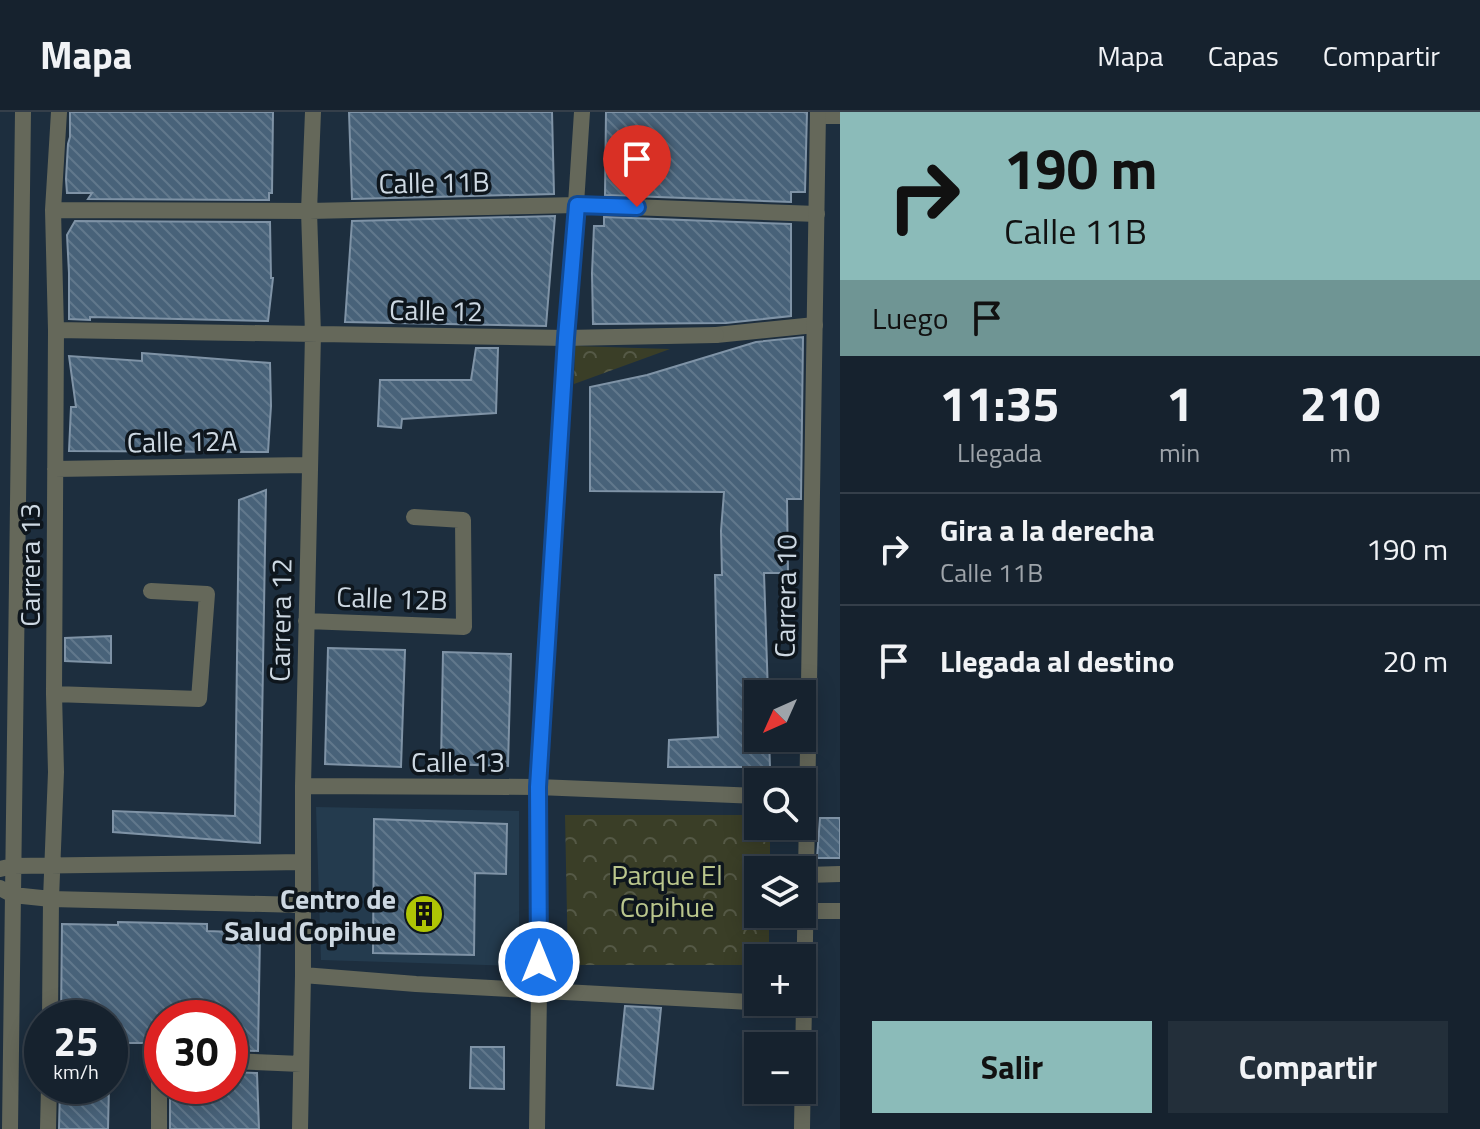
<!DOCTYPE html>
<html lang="es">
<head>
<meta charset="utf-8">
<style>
  body { margin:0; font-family:"Titillium Web",sans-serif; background:#232f3a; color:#f1f3f6; height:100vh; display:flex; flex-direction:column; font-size:30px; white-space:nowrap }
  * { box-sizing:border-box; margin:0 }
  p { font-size:26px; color:#9ea4aa }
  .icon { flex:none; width:44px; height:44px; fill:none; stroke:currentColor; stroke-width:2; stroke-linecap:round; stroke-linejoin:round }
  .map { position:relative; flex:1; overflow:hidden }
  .panel { display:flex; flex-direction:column; background:#16222e; width:640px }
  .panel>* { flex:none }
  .hud { background:#8bbbb9; color:#111; overflow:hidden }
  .needle { width:52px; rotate:225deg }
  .controls { position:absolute; left:744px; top:568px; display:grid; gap:16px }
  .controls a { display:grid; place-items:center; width:72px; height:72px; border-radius:0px; background:#16222e; box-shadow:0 4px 20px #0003,0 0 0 2px #353f4a; font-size:40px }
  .speed { position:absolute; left:24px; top:888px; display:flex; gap:16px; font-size:40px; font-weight:700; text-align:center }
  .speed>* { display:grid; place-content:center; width:104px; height:104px; border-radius:50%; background:#16222e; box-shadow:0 4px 20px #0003,0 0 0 2px #353f4a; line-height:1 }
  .speed small { font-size:20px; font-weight:400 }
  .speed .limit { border:12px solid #d22; background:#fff; color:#111 }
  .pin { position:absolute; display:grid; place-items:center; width:68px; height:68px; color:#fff; margin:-82px -34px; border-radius:50% 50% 50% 0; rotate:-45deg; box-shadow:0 0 8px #0007 }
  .pin .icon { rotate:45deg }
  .me { position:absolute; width:88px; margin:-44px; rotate:0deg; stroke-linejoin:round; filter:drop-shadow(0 0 6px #0008) }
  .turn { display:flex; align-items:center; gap:28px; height:168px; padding:0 32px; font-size:36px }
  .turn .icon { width:104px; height:104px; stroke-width:2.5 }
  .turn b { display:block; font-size:56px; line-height:68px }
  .then { display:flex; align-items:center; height:76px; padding:0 32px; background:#0003; gap:16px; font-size:30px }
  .eta { display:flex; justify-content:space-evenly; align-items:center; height:136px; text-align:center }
  .eta b { font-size:48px; font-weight:700; line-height:56px }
  .primary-button { display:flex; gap:16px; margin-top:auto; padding:16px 32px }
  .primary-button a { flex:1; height:92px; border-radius:0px; background:#8bbbb9; color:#111; font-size:32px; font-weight:700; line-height:92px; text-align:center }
  .primary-button a+a { background:#232f3a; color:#f1f3f6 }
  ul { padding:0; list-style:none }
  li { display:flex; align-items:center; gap:24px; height:112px; padding:0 32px; border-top:2px solid #353f4a }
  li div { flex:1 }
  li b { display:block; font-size:30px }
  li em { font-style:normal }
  header { display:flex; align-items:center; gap:48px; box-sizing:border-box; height:112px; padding:0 40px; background:#16222e; border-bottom:2px solid #353f4a }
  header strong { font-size:38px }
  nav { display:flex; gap:44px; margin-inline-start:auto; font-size:28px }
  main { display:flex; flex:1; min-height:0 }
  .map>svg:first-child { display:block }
  .built { fill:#243b4e }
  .park { fill:url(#park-crowns) }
  .building { fill:url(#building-back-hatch); stroke:#7f93a6; stroke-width:2 }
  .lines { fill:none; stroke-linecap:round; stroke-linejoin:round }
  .pedestrian { stroke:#65685a; stroke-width:16 }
  .minor { stroke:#65685a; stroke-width:16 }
  .tertiary { stroke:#65685a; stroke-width:16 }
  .route-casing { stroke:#114b97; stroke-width:20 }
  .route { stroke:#1a73e8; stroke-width:14 }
  .labels { text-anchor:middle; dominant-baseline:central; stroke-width:7; stroke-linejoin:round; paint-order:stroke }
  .street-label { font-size:28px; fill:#cdd8e2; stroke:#0e161d }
  .park-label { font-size:28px; fill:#bac68c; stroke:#0e161d }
  .poi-label { font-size:28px; font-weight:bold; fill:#cdd8e2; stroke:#0e161d; text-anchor:end }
</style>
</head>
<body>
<header>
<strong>Mapa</strong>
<nav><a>Mapa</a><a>Capas</a><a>Compartir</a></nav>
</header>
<main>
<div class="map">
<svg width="840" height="1017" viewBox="0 0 840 1017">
  <defs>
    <pattern id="park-crowns" width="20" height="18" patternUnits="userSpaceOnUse" patternTransform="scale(2)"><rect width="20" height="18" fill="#3a3e27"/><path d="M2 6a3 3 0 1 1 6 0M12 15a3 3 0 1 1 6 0" fill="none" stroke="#555946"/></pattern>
    <pattern id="building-back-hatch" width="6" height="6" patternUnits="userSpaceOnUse" patternTransform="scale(2)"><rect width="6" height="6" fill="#486279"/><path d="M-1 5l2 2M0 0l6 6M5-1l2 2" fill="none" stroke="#61788c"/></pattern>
  </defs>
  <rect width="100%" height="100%" fill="#1d2e3e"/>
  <path class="built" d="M316 695 519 699V854L321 848Z"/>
  <path class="park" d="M575 234 670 237 574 272Z
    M565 703H758V714H770V758H758V802H769V846H758V853H568Z"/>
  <path class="building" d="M70 0H273L272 81H269V88L88 87 92 81H67L66 67 68 32 70 25Z
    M349 0H552L554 82 352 87Z
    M606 0H807L805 80H791V90L605 83Z
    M555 104 546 214 345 210 352 109Z
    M604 105 791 112V204L726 211 593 212 592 161 594 114H604Z
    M75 109 270 110 271 166H273L268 209 90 205V208L69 207V161L67 123Z
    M803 225 801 387H787L788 461H764L768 582H758V626H769L770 655H668L669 628 718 625 715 463H722L721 419 724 380 590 379V275L647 263 756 230Z
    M476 236H498L496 301 402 307 401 316 378 314 380 268H471Z
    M142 241 270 251 271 294 268 340 69 339 71 295H76L69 244 142 249Z
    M266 378 260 731 113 720V699L235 704 239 388Z
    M111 524V551L65 549V526Z
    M328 536 405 538 401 655 325 652Z
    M443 540 511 542 508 654 441 652Z
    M820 706H840V746H817Z
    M374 707 507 712 506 762 475 761 474 843 373 841Z
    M118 810 207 812V819L260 821 258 939 230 938V906H162V931H110V906H61L62 812 118 813Z
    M625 894 661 896 653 977 617 973Z
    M471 935H504V977L470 976Z
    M230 960 257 961 259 1017H170V978L215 977V975H230Z
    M60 974H109L108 1017H59Z"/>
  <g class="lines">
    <path class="pedestrian" d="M716 223 815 213"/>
    <path class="minor" d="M818 4H840
      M53 98 309 99 577 93 817 102
      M56 218 566 226 716 223
      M55 357 309 353
      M306 509 464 515 463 408 414 405
      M54 582 199 587 207 482 151 479
      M303 674 538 675 758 684
      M0 757 13 754 302 750
      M807 763 840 762
      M0 776 13 783 51 787 302 793
      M807 799H840
      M303 863 416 872 804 893
      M50 906 51 787 56 660 54 582 56 218 53 98 59 0
      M230 949 301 952
      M10 1017 23 0
      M48 1017 49 974
      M159 1017V947H162
      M300 1017 303 863V674L313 222 309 99 313 0
      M537 1017 539 879 538 675 582 0"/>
    <path class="tertiary" d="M802 1017 818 0"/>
  </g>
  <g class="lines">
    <g class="route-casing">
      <path id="route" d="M539 850 538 675 566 226 577 93 637 95"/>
    </g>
    <use href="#route" class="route"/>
  </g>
  <defs>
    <g id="building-disc" transform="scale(2)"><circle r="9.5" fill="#afc504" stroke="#0e161d"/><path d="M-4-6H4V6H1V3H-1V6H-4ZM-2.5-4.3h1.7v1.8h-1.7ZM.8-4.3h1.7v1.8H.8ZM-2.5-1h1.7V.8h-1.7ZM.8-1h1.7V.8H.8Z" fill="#111"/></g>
  </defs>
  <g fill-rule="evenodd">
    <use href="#building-disc" x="424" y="802"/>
  </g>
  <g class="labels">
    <g class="street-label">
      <text transform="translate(434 70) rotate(-1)">Calle 11B</text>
      <text transform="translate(436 198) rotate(1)">Calle 12</text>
      <text transform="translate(182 329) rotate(-1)">Calle 12A</text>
      <text transform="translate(29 453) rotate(-90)">Carrera 13</text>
      <text transform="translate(785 484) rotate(-89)">Carrera 10</text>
      <text transform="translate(392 486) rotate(2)">Calle 12B</text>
      <text transform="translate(280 508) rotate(-89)">Carrera 12</text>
      <text x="458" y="649">Calle 13</text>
    </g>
    <g class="park-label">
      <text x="667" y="762">Parque El<tspan x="667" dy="32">Copihue</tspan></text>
    </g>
    <g class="poi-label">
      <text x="396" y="786">Centro de<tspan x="396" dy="32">Salud Copihue</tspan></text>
    </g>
  </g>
</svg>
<div class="controls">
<a><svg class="needle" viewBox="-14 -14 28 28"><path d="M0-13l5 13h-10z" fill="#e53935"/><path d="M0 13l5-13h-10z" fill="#9ea4aa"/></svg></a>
<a><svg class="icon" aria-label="search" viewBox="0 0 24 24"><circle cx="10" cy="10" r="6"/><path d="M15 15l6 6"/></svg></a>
<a><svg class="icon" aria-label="layers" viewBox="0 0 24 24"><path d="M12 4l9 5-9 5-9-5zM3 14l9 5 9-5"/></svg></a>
<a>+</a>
<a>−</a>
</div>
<div class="speed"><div>25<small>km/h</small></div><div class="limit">30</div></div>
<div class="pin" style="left:637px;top:95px;background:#d93025"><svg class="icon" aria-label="arrive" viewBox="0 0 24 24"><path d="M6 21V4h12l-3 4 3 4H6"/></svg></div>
<svg class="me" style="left:539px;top:850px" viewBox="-20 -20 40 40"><circle r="17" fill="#1a73e8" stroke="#fff" stroke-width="3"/><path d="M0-11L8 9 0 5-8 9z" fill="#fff"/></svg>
</div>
<section class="panel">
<div class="hud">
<div class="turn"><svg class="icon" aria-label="right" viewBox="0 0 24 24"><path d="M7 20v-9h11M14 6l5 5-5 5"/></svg><div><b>190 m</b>Calle 11B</div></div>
<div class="then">Luego<svg class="icon" aria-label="arrive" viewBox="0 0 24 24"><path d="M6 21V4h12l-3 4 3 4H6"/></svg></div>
</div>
<div class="eta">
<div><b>11:35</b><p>Llegada</p></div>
<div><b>1</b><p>min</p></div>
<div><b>210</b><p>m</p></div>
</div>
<ul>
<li><svg class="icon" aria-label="right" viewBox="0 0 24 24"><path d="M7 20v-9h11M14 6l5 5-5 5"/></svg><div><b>Gira a la derecha</b><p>Calle 11B</p></div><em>190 m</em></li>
<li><svg class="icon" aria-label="arrive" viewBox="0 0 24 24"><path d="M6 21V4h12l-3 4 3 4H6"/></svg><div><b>Llegada al destino</b></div><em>20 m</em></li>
</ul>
<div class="primary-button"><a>Salir</a><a>Compartir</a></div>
</section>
</main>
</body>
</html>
